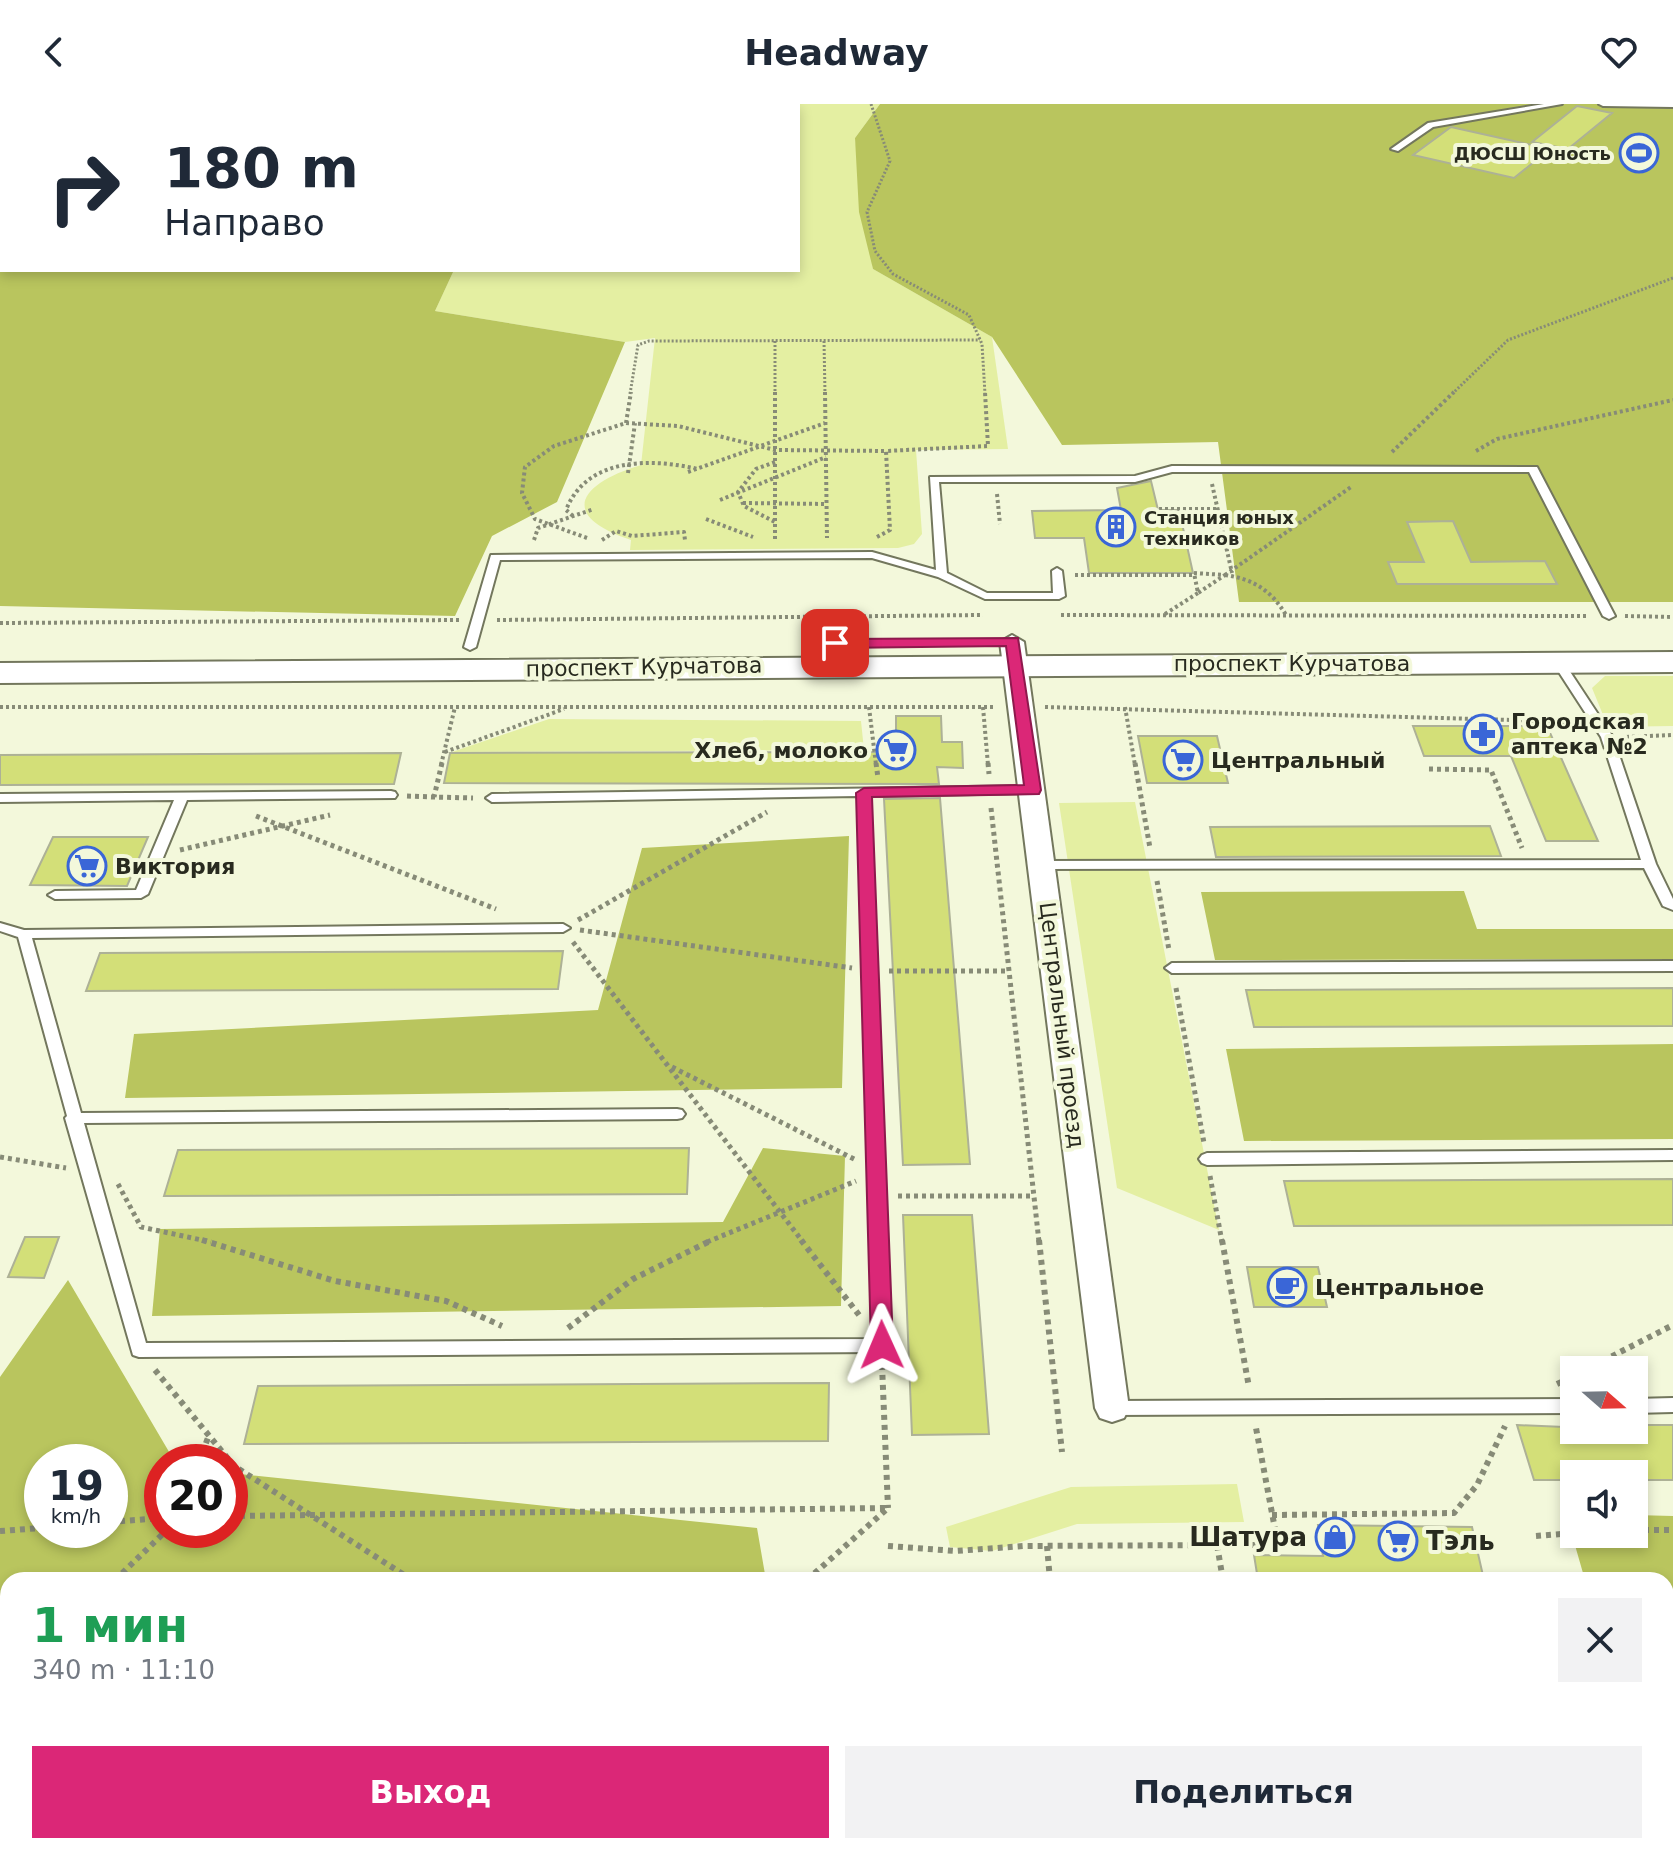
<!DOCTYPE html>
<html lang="ru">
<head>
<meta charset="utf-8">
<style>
  body { margin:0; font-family:"DejaVu Sans",sans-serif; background:#f2f2f3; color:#1f2937; height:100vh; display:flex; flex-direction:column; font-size:30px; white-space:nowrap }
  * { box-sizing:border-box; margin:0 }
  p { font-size:26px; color:#747a83 }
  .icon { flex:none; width:44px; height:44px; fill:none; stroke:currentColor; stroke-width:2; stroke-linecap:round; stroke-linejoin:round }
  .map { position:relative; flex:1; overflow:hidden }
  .panel { position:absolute; left:0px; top:1468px; width:1674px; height:282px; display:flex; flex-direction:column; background:#fff; border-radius:24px 24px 0 0; box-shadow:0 4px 12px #0003 }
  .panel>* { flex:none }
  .banner { position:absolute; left:0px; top:0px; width:800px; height:168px; box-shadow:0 4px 12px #0003; background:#fff; color:#1f2937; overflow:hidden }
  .needle { width:52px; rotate:110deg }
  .controls { position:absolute; left:1560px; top:1252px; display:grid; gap:16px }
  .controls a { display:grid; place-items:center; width:88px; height:88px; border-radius:0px; background:#fff; box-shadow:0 4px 12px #0003; font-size:40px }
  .speed { position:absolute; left:24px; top:1340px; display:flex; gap:16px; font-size:40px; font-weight:700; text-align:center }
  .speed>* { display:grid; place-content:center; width:104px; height:104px; border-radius:50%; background:#fff; box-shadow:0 4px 12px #0003; line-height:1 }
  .speed small { font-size:20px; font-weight:400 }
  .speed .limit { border:12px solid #d22; background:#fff; color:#111 }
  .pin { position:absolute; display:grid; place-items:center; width:68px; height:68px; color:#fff; margin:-34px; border-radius:16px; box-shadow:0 4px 12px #0006 }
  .me { position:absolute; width:88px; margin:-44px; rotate:359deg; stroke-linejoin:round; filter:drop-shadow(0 0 6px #0008) }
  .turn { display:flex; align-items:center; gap:28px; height:168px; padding:0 32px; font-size:36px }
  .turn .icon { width:104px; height:104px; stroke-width:2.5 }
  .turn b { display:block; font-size:56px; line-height:68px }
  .round { display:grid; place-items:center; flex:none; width:84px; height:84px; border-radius:0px; background:#f2f2f3 }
  .summary { display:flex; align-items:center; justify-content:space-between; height:136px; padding:0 32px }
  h1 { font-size:48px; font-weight:700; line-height:60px; color:#1e9e55 }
  .action { display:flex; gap:16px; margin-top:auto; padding:16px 32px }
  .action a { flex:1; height:92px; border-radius:0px; background:#db2777; color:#fff; font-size:32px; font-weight:700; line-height:92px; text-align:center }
  .action a+a { background:#f2f2f3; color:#1f2937 }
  header { display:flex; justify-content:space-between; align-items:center; height:104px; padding:0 32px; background:#fff; font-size:36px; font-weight:700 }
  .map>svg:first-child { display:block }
  .green { fill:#e4efa2 }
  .forest { fill:#b9c55e; fill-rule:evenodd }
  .building { fill:#d3df78; stroke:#adb196; stroke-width:2 }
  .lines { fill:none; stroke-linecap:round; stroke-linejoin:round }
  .lane-casing { stroke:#73775d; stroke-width:4 }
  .street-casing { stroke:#73775d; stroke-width:4 }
  .secondary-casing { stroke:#73775d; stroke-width:4 }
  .path-far3 { stroke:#878b77; stroke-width:3; stroke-dasharray:2 2; stroke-linecap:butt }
  .path-far2 { stroke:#878b77; stroke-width:4; stroke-dasharray:3 3; stroke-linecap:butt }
  .path-far1 { stroke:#878b77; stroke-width:5; stroke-dasharray:4 4; stroke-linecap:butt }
  .path { stroke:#878b77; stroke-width:6; stroke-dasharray:5 5; stroke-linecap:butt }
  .lane { fill:#fff; fill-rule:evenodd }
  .street { fill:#fff; fill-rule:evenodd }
  .secondary { fill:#fff; fill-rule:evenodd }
  .route { fill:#db2777; stroke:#8e194d; stroke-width:2 }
  .labels { text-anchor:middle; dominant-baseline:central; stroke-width:8; stroke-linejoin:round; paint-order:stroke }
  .far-poi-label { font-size:18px; font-weight:bold; fill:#282a1f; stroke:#f3f8db; text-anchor:end }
  .street-label { font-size:22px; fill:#282a1f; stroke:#f3f8db }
  .poi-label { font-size:22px; font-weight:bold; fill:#282a1f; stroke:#f3f8db; text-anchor:start }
  .near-poi-label { font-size:26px; font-weight:bold; fill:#282a1f; stroke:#f3f8db; text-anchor:end }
</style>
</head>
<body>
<header><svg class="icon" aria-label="back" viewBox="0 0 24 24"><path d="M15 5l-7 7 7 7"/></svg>Headway<svg class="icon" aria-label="heart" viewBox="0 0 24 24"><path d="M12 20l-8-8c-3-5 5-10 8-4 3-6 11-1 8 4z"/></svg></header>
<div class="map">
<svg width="1673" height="1749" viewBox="0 0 1673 1749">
  <rect width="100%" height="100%" fill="#f3f8db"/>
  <path class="green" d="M0 0H880L855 34 873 165 992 233 1008 345 916 346 922 430 914 440 898 444 630 446 631 436C556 411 581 379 641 361L655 234 625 238 435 207 454 166H798V2H2V79Z
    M1605 572H1673V622L1608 623 1592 584Z
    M549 615 861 617 864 646 452 648Z
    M1135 698 1219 1126 1117 1084 1059 699Z
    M1237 1380 1244 1418 1077 1420 992 1447 950 1443 946 1423 1071 1383Z"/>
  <path class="forest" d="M880 0H1673V498H1239L1218 338 1062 341 992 233 873 165 859 108 855 34Z
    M0 78 2 166H454L435 207 625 238 557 398 492 432 455 512 0 502Z
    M849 732 842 984 125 994 134 930 598 906 642 744Z
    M1464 787 1477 825H1673V855L1215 856 1201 788Z
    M1673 940V1035L1244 1037 1226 945Z
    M763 1044 845 1052 841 1202 152 1212 160 1125 723 1118Z
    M68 1176 175 1358H162V1426H230V1369L757 1424 766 1476H8V1742H814L816 1749H0V1273ZM42 1358H110V1426H42Z
    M1566 1410H1574V1430H1634V1411L1673 1412V1749H1659L1657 1742H1666V1476H1585Z"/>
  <path class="building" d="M1577 2 1612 9 1568 45 1532 38Z
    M1451 23 1550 45 1514 74 1413 51Z
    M1151 377 1158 406H1179L1193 469H1089L1084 434H1035L1032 407 1121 406 1117 384Z
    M1453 417 1471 458 1545 457 1557 480H1397L1388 458H1424L1407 418Z
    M896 612H941L942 638H962L963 664 937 663 939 680 444 679 450 649 896 648Z
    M1413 622H1547L1598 737H1546L1511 652H1424Z
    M1138 632H1217L1228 679H1147Z
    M401 649 394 680 0 681V651Z
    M940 694 970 1060 903 1061 884 695Z
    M1490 722 1501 752 1216 753 1210 723Z
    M53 733H148L127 782 30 781Z
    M563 847 558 885 86 887 100 849Z
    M1673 884V922L1254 923 1246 886Z
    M689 1044 687 1090 164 1092 178 1046Z
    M1673 1075V1121L1294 1122 1284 1077Z
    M903 1111H972L989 1330 912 1331Z
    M25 1133H59L44 1174 8 1173Z
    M1247 1163H1318L1327 1203H1254Z
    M829 1279 828 1337 244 1340 258 1282Z
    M1517 1321 1634 1326V1321H1673V1376H1634V1370H1574V1376H1534Z
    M1318 1421 1472 1423 1484 1476H1258L1254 1451 1323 1452Z"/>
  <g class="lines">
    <g class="lane-casing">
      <path id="lane" d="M1544 0H1562L1433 23 1398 47 1391 45 1428 19Z
        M1599 0H1673V3L1603 2Z
        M1172 362 1537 363 1615 512 1609 515 1603 512 1529 368H1172L1135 378H939L947 469 987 489H1053L1052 467 1057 464 1062 467 1065 492 1059 495H985L938 473 872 454 500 456 476 543 470 546 464 543 491 451 872 448 936 466 930 373 1135 372Z
        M1559 556 1563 557 1613 633 1656 760 1673 795V806L1663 802 1644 764 1042 765 1035 761 1042 757 1641 756 1601 633 1553 559Z
        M1033 682 1039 686 1037 689 870 692 890 1241 888 1246 882 1248 139 1253 133 1251 65 1014 67 1012 18 833 0 827V819L24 826 563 820 570 824 563 828 32 834 81 1009 677 1005 682 1006 685 1010 682 1014 677 1015 84 1019 146 1239 873 1235 858 692 492 698 486 694 492 690Z
        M391 687 395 688 397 691 395 694 187 696 148 790 141 794 55 795 48 791 55 787 136 786 174 696 0 698V690Z
        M1673 857V867L1172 869 1165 864 1172 859Z
        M1673 1046V1056L1207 1061 1202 1059 1199 1055 1202 1051 1207 1049Z
        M1673 1294V1308L1634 1309V1295Z
        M1574 1295V1309L1112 1311 1106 1309 1103 1304 1106 1299 1112 1297Z"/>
    </g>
    <g class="street-casing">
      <path id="street" d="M1012 531 1024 538 1129 1304 1124 1314 1112 1318 1100 1314 1095 1304 1000 538Z"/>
    </g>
    <g class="secondary-casing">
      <path id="secondary" d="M1673 548V568L0 579V559Z"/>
    </g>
    <path class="path-far3" d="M871 0 890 57 867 108 875 147 893 170 969 211 982 240 985 290
      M775 237V290
      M824 237 825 290
      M630 290 638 241 649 237 980 236
      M1452 290 1508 236 1673 174"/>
    <path class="path-far2" d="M775 288V435
      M825 288 827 434
      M626 319 678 322 775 346 886 347
      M1476 347 1497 335 1673 296
      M1392 348 1454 288
      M775 358 756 365 738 388 744 402 775 418
      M688 368 825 319
      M628 369 635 319
      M1212 380 1232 469
      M997 390 1000 420
      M720 396 826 353
      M743 399 826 400
      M1159 405H1217
      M573 412 566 406C587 353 650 354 698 365
      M706 415 753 433
      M877 433 890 426 886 347 988 342 985 288
      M587 434 535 415 522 389 525 363 554 342 626 319 631 288
      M534 436 538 424 594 405
      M602 436 616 427 632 432 684 428 685 436
      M1194 469 1225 471 1198 489Z
      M1075 471H1194
      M1225 471C1253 475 1271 486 1286 511
      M1225 471 1351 383
      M1165 510 1198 489
      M1061 511 1587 512
      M1625 512 1673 513
      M497 516 983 511
      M0 519 459 516
      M0 603H995
      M869 603 876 661
      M983 603 988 661
      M1045 603 1550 617 1581 626
      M1125 603 1135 661
      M1626 633 1673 631
      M445 648 564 605
      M441 661 455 603"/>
    <path class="path-far1" d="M442 659 434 693 473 694
      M876 659 878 674
      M988 659 989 670
      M1135 659 1150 744
      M1429 665 1491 666 1522 744
      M407 692 434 693
      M991 704 1039 1138
      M256 712 496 805
      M180 746 330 711
      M1157 777 1169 846
      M578 816 767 708
      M580 826 852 864
      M573 838 803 1138
      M889 867H1008
      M1176 884 1204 1039
      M672 963 856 1056
      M0 1053 66 1064
      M1210 1072 1222 1138
      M118 1080 141 1123 211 1138
      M898 1092H1033
      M707 1138 856 1077"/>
    <path class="path" d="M202 1136 335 1177 446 1197 502 1222
      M801 1136 859 1211
      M1039 1136 1062 1348
      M1222 1136 1249 1283
      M568 1224 633 1175 712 1136
      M882 1261 888 1404
      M155 1266 234 1362 412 1476
      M1585 1266 1673 1221
      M1557 1280 1574 1272
      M199 1358 209 1331
      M1272 1411 1454 1409 1477 1381 1505 1322
      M230 1412 888 1404
      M110 1418 162 1414
      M1634 1426H1673
      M0 1427 42 1424
      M1536 1432 1574 1429
      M888 1442 956 1447 1023 1442 1217 1441
      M1047 1442 1050 1476
      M115 1476 167 1426
      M807 1476 887 1405
      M1223 1476 1217 1441H1278L1256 1324
      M0 1587 8 1580
      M839 1742 851 1749
      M502 1749 510 1742"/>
    <use href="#lane" class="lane"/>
    <use href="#street" class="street"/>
    <use href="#secondary" class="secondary"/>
  </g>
  <path class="route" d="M1018 534 1041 686 1039 690 872 693 893 1241 882 1250 871 1241 856 689 864 684 1024 681 1006 542 835 544 828 539 835 535Z"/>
  <defs>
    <g id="stadium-ring" transform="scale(2)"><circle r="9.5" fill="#f3f8db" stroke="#3a66d7" stroke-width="1.5"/><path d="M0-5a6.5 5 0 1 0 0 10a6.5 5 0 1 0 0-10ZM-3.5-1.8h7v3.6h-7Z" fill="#3a66d7"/></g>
    <g id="building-ring" transform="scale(2)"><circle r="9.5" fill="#f3f8db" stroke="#3a66d7" stroke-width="1.5"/><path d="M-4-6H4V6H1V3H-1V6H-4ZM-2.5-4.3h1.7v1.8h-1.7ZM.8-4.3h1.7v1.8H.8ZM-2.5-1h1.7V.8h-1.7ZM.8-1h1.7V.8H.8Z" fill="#3a66d7"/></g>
    <g id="pharmacy-ring" transform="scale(2)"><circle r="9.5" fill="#f3f8db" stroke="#3a66d7" stroke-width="1.5"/><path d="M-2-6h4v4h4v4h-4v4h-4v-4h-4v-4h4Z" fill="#3a66d7"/></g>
    <g id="supermarket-ring" transform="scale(2)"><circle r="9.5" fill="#f3f8db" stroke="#3a66d7" stroke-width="1.5"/><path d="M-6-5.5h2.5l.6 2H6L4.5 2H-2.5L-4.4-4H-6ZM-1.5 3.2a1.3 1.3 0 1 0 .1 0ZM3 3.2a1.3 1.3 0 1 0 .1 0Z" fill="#3a66d7"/></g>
    <g id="cafe-ring" transform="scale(2)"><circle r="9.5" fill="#f3f8db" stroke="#3a66d7" stroke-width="1.5"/><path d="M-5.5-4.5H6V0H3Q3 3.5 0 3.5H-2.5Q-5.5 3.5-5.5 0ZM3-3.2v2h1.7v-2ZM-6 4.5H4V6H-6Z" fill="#3a66d7"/></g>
    <g id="shop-ring" transform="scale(2)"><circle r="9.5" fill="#f3f8db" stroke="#3a66d7" stroke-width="1.5"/><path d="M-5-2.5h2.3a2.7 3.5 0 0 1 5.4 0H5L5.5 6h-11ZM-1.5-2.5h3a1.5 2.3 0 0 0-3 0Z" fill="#3a66d7"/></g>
  </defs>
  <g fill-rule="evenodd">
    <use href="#stadium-ring" x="1639" y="49"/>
    <use href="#building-ring" x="1116" y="423"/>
    <use href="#pharmacy-ring" x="1483" y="630"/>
    <use href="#supermarket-ring" x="896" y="646"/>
    <use href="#supermarket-ring" x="1183" y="656"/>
    <use href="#supermarket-ring" x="87" y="762"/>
    <use href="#cafe-ring" x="1287" y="1183"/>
    <use href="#shop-ring" x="1335" y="1433"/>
    <use href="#supermarket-ring" x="1398" y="1437"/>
  </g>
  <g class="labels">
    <g class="far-poi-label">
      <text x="1611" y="49">ДЮСШ Юность</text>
      <text x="1144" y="413" text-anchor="start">Станция юных<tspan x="1144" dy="21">техников</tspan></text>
    </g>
    <g class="street-label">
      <text x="1292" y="559">проспект Курчатова</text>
      <text transform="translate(644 563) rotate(-1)">проспект Курчатова</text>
      <text transform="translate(1062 921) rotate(83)">Центральный проезд</text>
    </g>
    <g class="poi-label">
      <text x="1511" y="617">Городская<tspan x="1511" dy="25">аптека №2</tspan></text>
      <text x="868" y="646" text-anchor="end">Хлеб, молоко</text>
      <text x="1211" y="656">Центральный</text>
      <text x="115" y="762">Виктория</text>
      <text x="1315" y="1183">Центральное</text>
    </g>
    <g class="near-poi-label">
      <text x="1307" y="1433">Шатура</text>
      <text x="1426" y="1437" text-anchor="start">Тэль</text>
    </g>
  </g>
</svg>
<div class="controls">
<a><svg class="needle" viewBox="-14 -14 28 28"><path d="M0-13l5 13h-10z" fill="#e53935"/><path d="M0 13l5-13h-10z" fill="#747a83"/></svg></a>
<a><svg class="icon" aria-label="sound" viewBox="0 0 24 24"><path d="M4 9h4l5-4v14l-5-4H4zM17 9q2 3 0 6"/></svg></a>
</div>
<div class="speed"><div>19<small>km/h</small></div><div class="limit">20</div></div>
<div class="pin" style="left:835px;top:539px;background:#d93025"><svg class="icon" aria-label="arrive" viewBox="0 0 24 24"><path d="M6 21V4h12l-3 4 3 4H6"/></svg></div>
<svg class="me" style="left:882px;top:1241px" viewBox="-20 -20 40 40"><path d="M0-17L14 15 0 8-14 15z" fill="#db2777" stroke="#fff" stroke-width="4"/></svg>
<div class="banner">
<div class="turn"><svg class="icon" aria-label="right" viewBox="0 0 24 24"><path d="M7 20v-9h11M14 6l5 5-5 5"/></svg><div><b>180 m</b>Направо</div></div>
</div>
<section class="panel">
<div class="summary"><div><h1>1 мин</h1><p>340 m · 11:10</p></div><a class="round"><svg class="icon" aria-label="close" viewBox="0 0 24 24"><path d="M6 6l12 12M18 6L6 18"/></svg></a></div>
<div class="action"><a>Выход</a><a>Поделиться</a></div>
</section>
</div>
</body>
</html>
